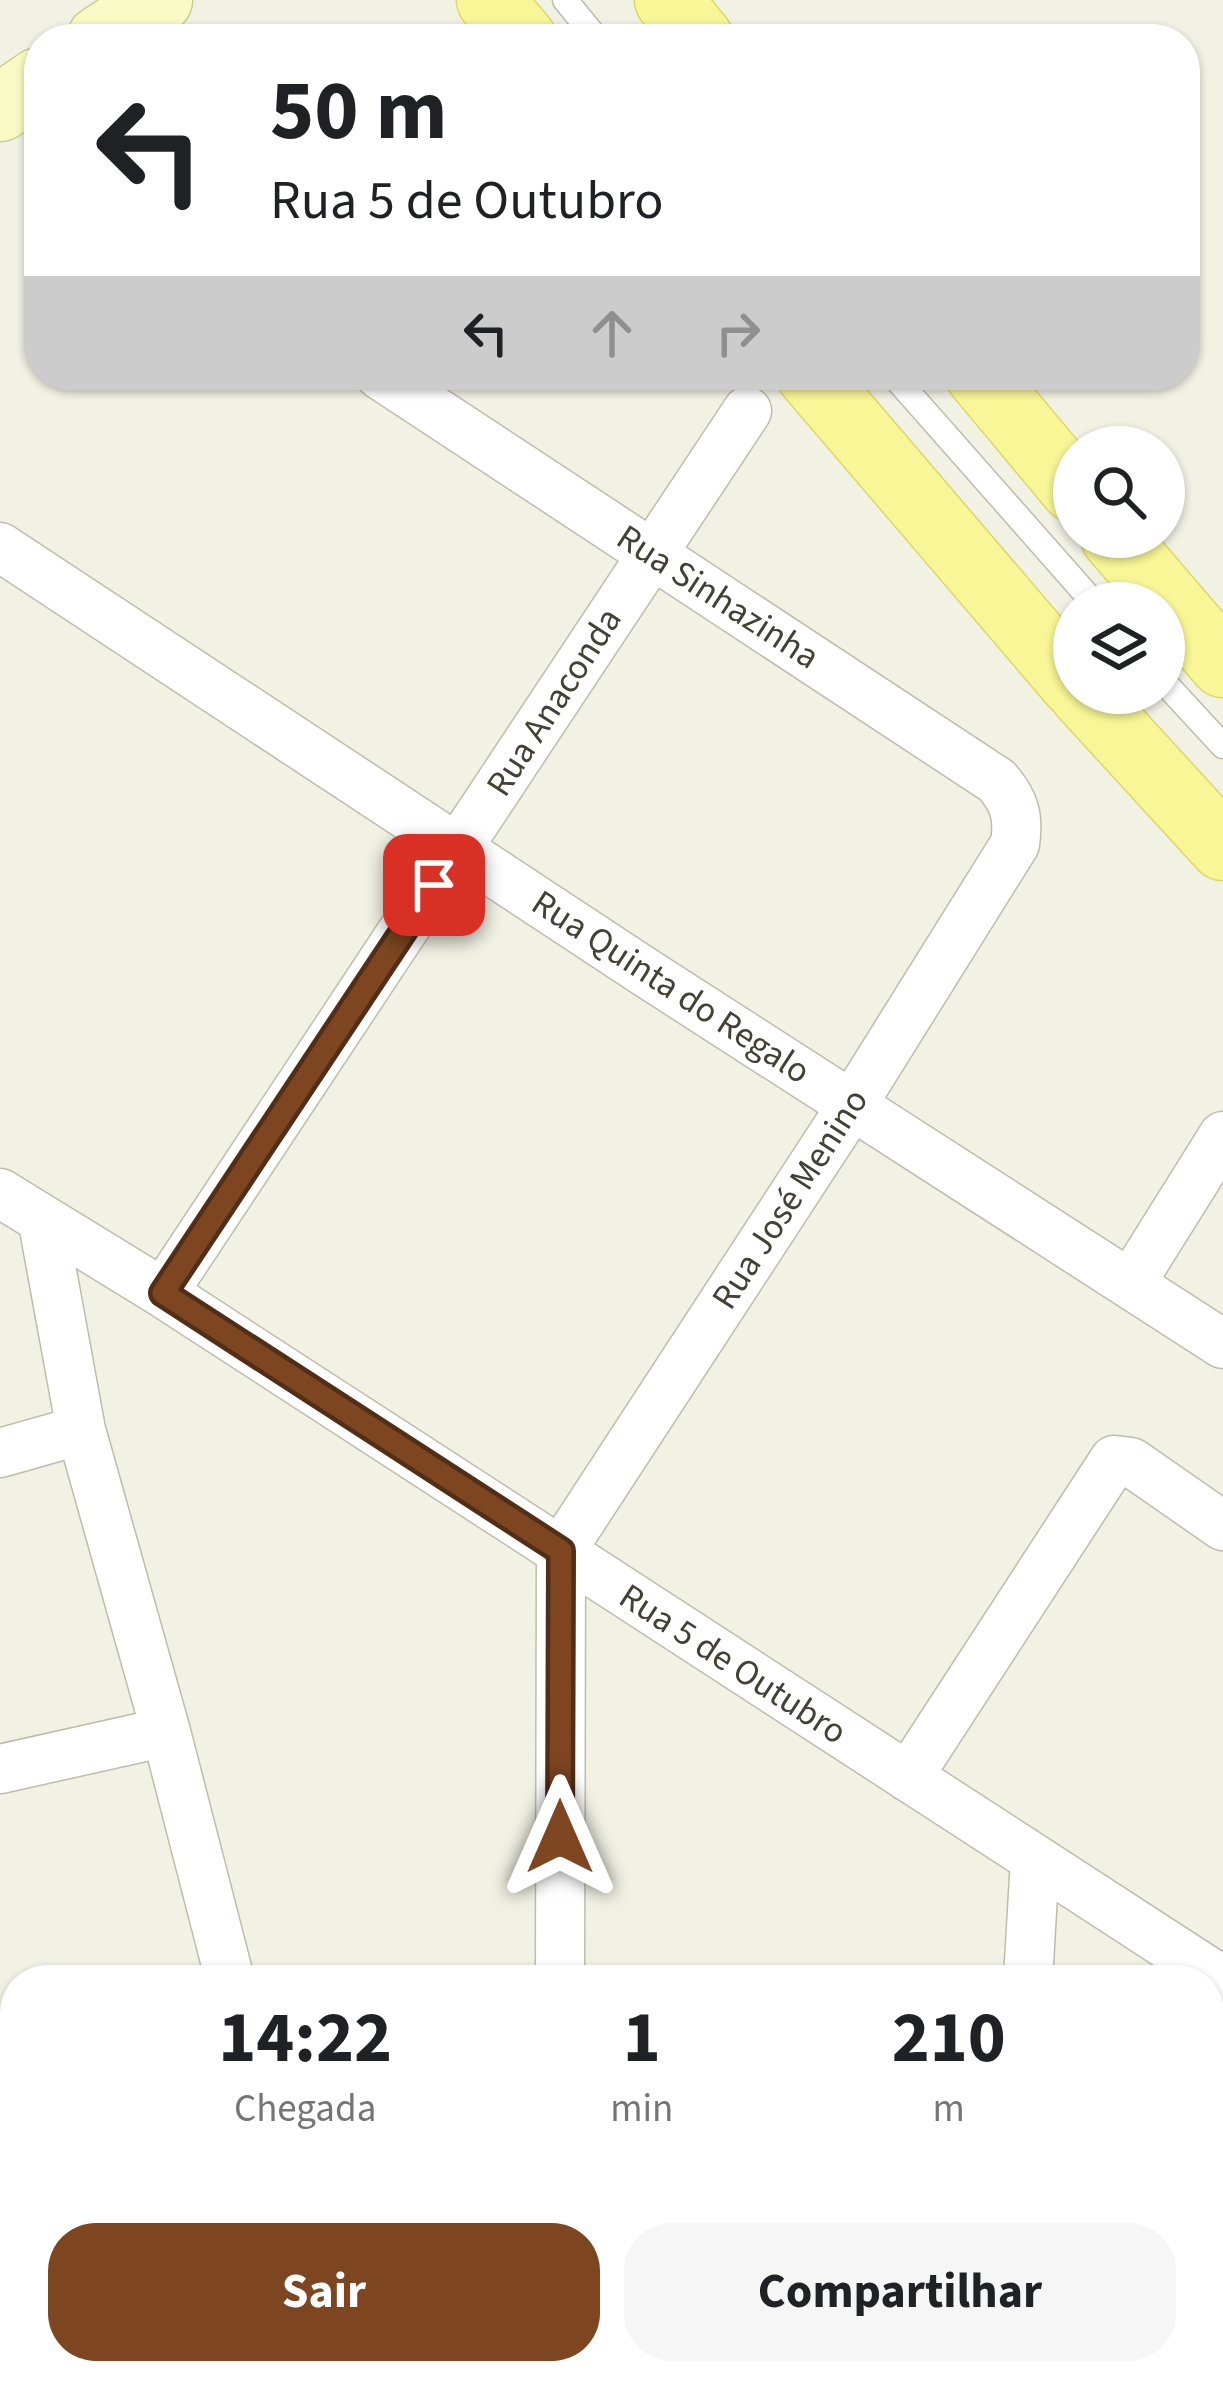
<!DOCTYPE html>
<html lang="pt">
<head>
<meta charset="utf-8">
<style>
  body { margin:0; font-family:"Source Sans 3",sans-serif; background:#f6f6f6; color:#202124; height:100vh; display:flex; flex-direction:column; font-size:45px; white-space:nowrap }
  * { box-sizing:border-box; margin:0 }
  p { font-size:39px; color:#757577 }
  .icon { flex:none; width:66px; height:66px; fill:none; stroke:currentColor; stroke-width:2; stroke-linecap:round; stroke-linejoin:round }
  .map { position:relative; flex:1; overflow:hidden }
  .drawer { position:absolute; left:0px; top:1965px; width:1224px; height:420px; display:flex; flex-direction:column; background:#fff; border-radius:48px 48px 0 0; box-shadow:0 3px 9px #0004 }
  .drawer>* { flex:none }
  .hud { position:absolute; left:24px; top:24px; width:1176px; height:366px; border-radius:48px; box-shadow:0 3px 9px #0004; background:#fff; color:#202124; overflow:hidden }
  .fabs { position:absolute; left:1053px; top:426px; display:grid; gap:24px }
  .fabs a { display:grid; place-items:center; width:132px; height:132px; border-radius:50%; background:#fff; box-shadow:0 3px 9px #0004; font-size:60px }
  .pin { position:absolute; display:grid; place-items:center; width:102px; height:102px; color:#fff; margin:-51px; border-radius:24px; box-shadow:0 6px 18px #0006 }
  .me { position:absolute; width:132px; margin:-66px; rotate:0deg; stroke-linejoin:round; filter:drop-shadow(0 0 9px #0008) }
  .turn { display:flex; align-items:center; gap:42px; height:252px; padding:0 48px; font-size:54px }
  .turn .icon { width:156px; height:156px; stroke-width:2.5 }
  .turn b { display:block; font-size:84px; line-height:102px }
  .lanes { display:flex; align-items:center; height:114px; padding:0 48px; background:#0003; justify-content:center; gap:60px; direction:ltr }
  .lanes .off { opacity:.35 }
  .eta { display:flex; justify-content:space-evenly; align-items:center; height:204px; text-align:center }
  .eta b { font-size:72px; font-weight:700; line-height:84px }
  .primary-button { display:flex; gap:24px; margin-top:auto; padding:24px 48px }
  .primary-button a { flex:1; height:138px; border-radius:48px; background:#7d4621; color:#fff; font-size:48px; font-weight:700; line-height:138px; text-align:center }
  .primary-button a+a { background:#f6f6f6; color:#202124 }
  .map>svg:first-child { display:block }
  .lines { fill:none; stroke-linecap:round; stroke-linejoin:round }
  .lane-casing { stroke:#bfbdaa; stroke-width:27 }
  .street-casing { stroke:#bfbdaa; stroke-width:51 }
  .secondary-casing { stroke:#cccc93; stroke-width:69 }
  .primary-casing { stroke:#dcd867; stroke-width:69 }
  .lane { stroke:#fff; stroke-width:24 }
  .street { stroke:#fff; stroke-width:48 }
  .secondary { stroke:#fafbc4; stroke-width:66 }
  .primary { stroke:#f8f696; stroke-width:66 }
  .route-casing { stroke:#512e15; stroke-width:30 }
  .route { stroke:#7d4621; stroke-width:21 }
  .labels { text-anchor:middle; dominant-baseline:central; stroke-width:10; stroke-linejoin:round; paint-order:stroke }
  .street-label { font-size:36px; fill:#434134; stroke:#fff }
</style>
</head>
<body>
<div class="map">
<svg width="1223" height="2385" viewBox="0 0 1223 2385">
  <rect width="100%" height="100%" fill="#f1f1e4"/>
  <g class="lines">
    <g class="lane-casing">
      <path id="lane" d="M565 0 597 39
        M893 375 1094 603
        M1164 682 1223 746"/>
    </g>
    <g class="street-casing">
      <path id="street" d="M380 375 997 781C1015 802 1019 817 1015 844L852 1105 561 1551 560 1980
        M0 547 645 972 1223 1344
        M0 1193 163 1293 1223 1981
        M43 1223 81 1430 166 1732 230 1980
        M1131 1283 1223 1136
        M163 1293 747 411
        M0 1453 81 1430
        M0 1769 166 1732
        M908 1777 1114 1460 1131 1462 1223 1526
        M1028 1980 1035 1859
        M0 2143 15 2140
        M263 2370V2385
        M548 2385 549 2370
        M1016 2385V2370"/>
    </g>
    <g class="secondary-casing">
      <path id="secondary" d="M100 39 159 0
        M0 108 39 81"/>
    </g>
    <g class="primary-casing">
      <path id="primary" d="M490 0 523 39
        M668 0 700 39
        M810 375 1074 684
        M979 375 1074 489
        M1114 537 1223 664
        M1082 693 1223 847"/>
    </g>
    <use href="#lane" class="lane"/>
    <use href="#street" class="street"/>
    <use href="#secondary" class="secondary"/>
    <use href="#primary" class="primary"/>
  </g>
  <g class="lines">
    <g class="route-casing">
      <path id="route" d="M434 885 163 1293 561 1551 560 1837"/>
    </g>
    <use href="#route" class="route"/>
  </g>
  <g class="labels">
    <g class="street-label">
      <text transform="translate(718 597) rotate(33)">Rua Sinhazinha</text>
      <text transform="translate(554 702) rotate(-57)">Rua Anaconda</text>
      <text transform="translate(671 987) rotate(33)">Rua Quinta do Regalo</text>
      <text transform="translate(790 1199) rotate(-57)">Rua José Menino</text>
      <text transform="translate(733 1664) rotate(33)">Rua 5 de Outubro</text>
    </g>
  </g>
</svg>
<div class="fabs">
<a><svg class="icon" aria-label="search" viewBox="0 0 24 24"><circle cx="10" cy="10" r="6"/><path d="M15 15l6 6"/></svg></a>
<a><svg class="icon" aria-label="layers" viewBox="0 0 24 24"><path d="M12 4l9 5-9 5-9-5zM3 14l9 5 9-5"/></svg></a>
</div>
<div class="pin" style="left:434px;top:885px;background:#d93025"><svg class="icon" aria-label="arrive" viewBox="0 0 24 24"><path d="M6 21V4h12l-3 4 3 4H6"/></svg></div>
<svg class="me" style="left:560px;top:1837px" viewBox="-20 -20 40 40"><path d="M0-17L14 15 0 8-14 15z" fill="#7d4621" stroke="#fff" stroke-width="4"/></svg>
<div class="hud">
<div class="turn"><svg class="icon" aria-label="left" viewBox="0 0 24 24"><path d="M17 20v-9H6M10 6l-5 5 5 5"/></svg><div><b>50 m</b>Rua 5 de Outubro</div></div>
<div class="lanes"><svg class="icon" aria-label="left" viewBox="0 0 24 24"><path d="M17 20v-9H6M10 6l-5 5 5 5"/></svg><svg class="icon off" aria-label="ahead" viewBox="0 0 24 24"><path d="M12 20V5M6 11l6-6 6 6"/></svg><svg class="icon off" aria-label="right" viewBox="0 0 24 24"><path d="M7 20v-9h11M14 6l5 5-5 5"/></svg></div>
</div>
<section class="drawer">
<div class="eta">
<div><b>14:22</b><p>Chegada</p></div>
<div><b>1</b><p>min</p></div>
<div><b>210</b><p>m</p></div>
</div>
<div class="primary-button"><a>Sair</a><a>Compartilhar</a></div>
</section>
</div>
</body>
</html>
